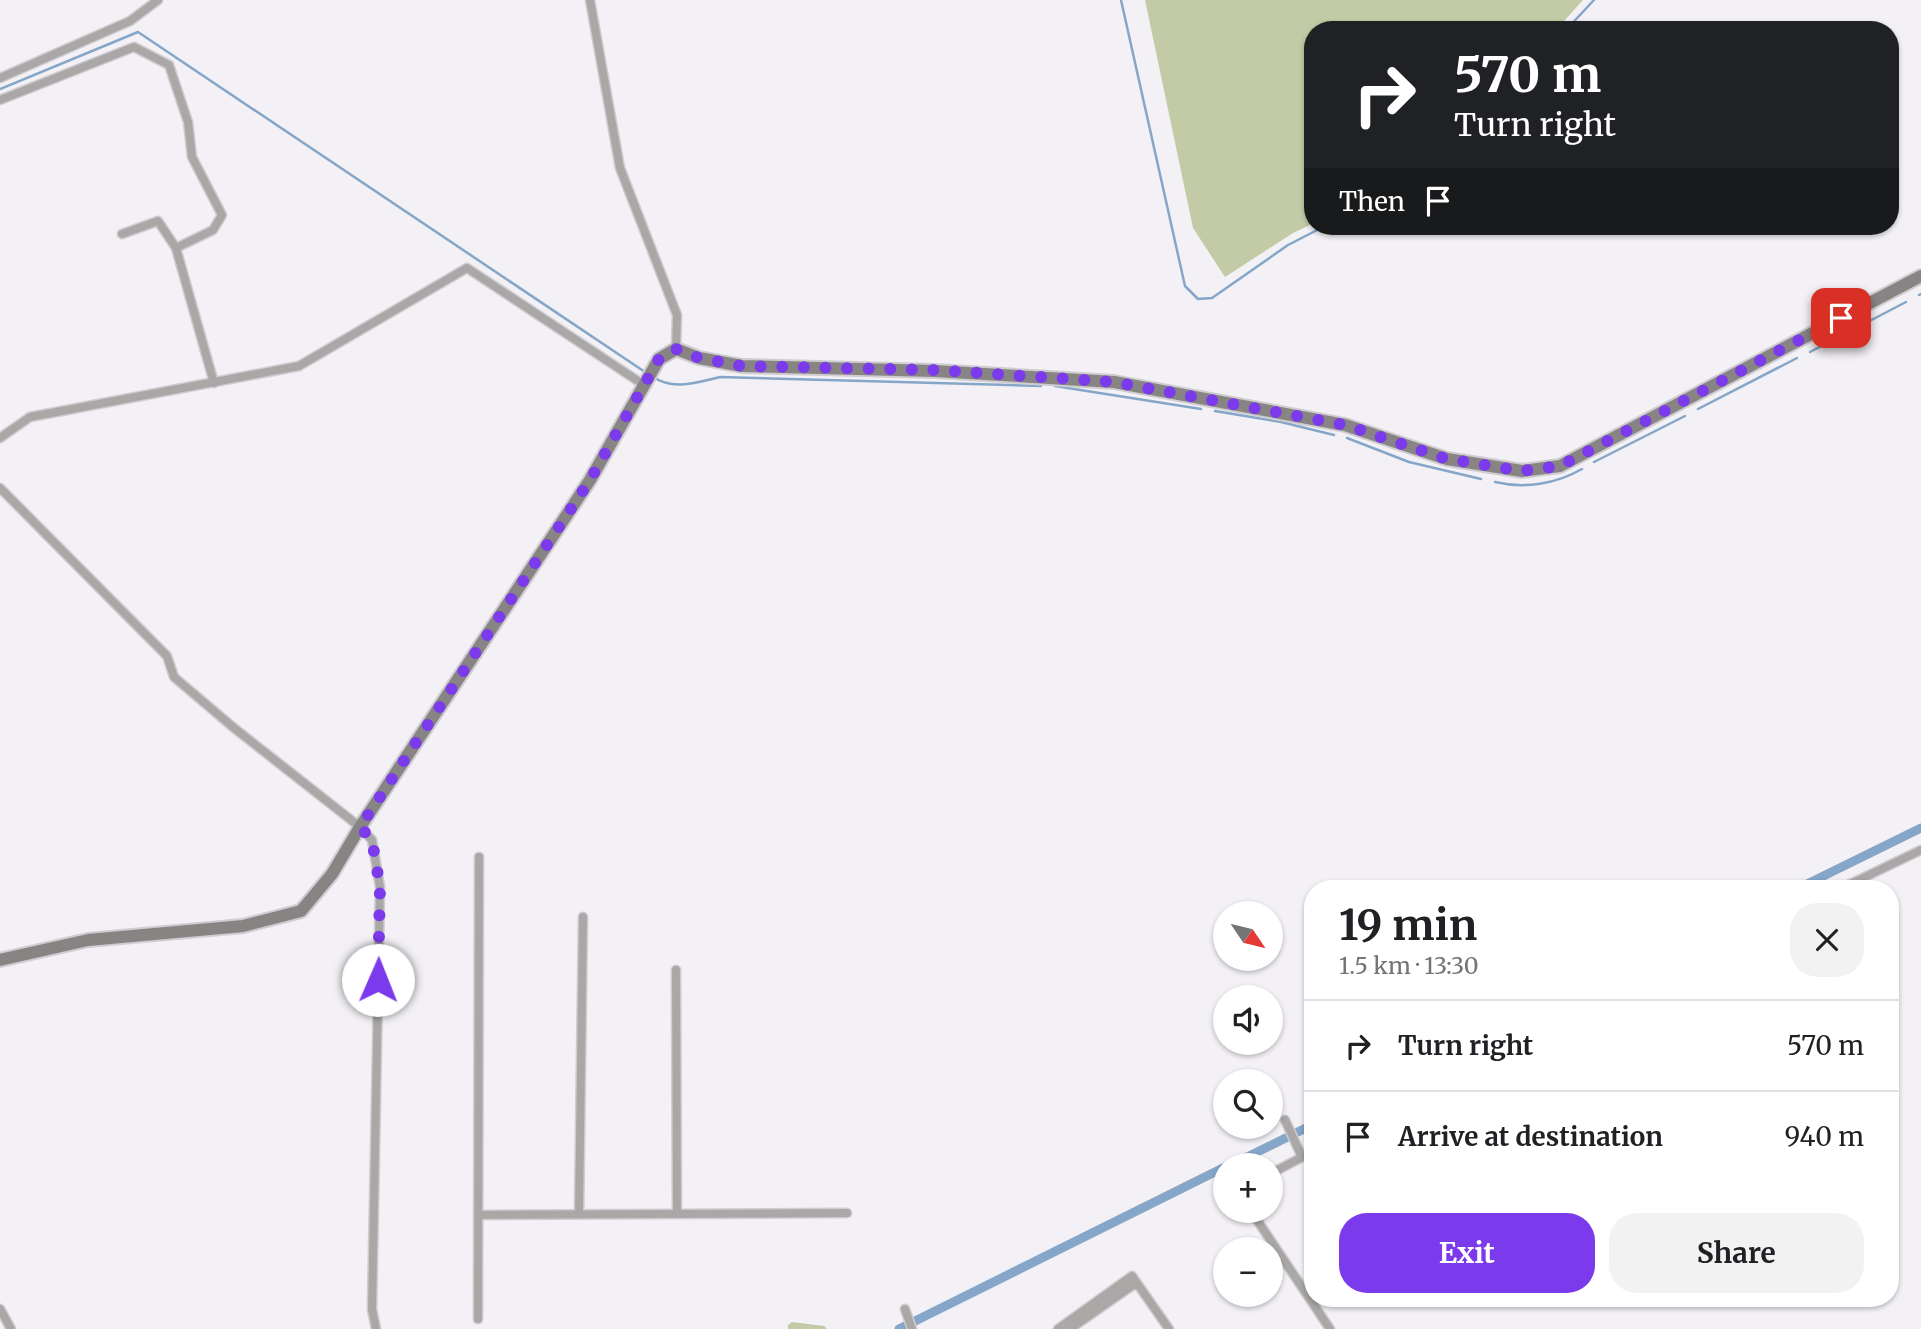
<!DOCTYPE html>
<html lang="en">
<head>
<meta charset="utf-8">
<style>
  body { margin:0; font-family:Merriweather,serif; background:#f2f2f2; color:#202124; height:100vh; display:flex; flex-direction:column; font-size:26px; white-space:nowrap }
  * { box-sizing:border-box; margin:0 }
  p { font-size:23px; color:#757577 }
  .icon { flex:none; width:38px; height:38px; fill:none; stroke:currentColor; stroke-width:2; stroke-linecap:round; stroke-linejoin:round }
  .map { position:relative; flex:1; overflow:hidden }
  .drawer { position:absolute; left:1304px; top:880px; width:595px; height:427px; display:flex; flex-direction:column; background:#fff; border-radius:28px; box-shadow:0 2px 5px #0004 }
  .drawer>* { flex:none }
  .hud { position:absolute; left:1304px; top:21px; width:595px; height:214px; border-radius:28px; box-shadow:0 2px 5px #0004; background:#202124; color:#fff; overflow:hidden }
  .needle { width:46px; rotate:125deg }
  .fabs { position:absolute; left:1213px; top:901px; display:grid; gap:14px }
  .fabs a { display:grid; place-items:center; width:70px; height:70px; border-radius:50%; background:#fff; box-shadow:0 2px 5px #0004; font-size:35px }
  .pin { position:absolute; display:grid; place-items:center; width:60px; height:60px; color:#fff; margin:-30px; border-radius:14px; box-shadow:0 4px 10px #0006 }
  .me { position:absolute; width:77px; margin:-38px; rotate:1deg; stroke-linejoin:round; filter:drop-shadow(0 0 5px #0008) }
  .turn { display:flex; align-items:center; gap:24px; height:147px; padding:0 35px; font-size:32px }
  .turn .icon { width:91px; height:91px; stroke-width:2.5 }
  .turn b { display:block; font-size:49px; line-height:60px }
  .then { display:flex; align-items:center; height:66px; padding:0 35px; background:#0003; gap:14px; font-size:26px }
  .round { display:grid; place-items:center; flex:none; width:74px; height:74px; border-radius:28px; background:#f2f2f2 }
  .head { display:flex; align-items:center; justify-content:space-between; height:119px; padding:0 35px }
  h1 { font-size:42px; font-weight:700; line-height:52px }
  .cta { display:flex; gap:14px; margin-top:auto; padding:14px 35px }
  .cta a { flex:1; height:80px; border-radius:28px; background:#7c3aed; color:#fff; font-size:28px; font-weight:700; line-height:80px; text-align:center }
  .cta a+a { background:#f2f2f2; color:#202124 }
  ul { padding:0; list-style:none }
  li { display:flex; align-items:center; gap:21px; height:91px; padding:0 35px; border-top:2px solid #e0e0e0 }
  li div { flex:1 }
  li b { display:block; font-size:26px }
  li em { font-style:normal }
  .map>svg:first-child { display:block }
  .green { fill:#c2cba6 }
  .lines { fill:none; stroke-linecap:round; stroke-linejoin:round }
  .stream { stroke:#85a6c8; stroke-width:2.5 }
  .canal { stroke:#85a6c8; stroke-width:9 }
  .street-casing { stroke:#cfcdd1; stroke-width:11 }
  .secondary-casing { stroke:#cfcdd1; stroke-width:16 }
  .street { stroke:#aaa8a7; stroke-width:8 }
  .secondary { stroke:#878483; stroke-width:12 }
  .route { stroke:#7c3aed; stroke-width:12; stroke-dasharray:0 21.6 }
</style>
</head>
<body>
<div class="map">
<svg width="1921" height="1329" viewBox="0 0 1921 1329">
  <rect width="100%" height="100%" fill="#f3f1f5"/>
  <path class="green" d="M1145 0H1583L1556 30H1312V224L1293 233 1225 277 1193 228Z
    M792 1322 824 1326 827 1329H788V1325Z"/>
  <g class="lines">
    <path class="stream" d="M1121 0 1185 286 1198 299 1212 298 1288 245 1325 226
      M1566 30 1594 0
      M0 89 138 32 645 372
      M1919 295 1921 294
      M1810 352 1906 302
      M653 377C674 391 698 382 720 377L1041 386
      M1055 386 1201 409
      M1698 409 1797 358
      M1215 411 1281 422 1334 435
      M1347 438 1409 462 1481 479
      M1594 462 1685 416
      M1495 482C1525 489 1556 484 1582 469"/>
    <path class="canal" d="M1797 889 1921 828
      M1229 1166 1312 1125
      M899 1329 1225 1167"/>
    <g class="street-casing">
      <path id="street" d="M590 0 620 168 677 315 676 349
        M0 78 130 21 158 0
        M0 100 134 47 169 65 188 122 192 157 222 215 213 230 176 248
        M122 234 158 221 176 248 214 383
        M0 438 30 417 299 366 467 268 644 385
        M0 488 167 656 174 677 234 728 360 827 372 840 380 887 372 1309 376 1329
        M1840 889 1921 850
        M676 970 677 1214
        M1285 1120 1302 1157
        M1270 1174 1312 1152
        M1251 1211 1330 1329
        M579 1214 583 917
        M478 1215 847 1213
        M0 1309 11 1329
        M905 1309 912 1329
        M478 1319 479 857
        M1058 1329 1132 1276 1169 1329
        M1070 1329 1136 1283"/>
    </g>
    <g class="secondary-casing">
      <path id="secondary" d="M0 960 88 940 243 926 301 911 332 874 360 827 590 480 659 359 676 349 699 358 742 366 935 371 1114 382 1345 425 1447 459 1522 471 1560 466 1921 276"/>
    </g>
    <use href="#street" class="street"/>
    <use href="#secondary" class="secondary"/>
  </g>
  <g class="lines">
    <path class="route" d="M378 980 380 887 372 840 360 827 590 480 659 359 676 349 699 358 742 366 935 370 1114 382 1345 425 1447 459 1522 471 1560 466 1841 318"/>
  </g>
</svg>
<div class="fabs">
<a><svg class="needle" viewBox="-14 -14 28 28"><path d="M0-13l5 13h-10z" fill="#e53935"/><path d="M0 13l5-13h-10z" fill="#757577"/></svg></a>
<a><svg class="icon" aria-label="sound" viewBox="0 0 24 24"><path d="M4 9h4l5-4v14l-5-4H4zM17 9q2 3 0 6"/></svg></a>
<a><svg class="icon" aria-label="search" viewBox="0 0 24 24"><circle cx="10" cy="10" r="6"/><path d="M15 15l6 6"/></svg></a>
<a>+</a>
<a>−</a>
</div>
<div class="pin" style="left:1841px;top:318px;background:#d93025"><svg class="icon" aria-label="arrive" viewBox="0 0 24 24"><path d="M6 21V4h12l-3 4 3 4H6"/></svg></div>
<svg class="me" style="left:378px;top:980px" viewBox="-20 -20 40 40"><circle r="19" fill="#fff"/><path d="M0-13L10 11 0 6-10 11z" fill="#7c3aed"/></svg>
<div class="hud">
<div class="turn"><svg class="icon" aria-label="right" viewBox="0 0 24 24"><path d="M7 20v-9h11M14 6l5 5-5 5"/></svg><div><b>570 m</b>Turn right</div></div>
<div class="then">Then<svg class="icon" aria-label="arrive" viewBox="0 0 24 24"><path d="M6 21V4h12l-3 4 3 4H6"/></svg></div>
</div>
<section class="drawer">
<div class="head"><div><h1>19 min</h1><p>1.5 km · 13:30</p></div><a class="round"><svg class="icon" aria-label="close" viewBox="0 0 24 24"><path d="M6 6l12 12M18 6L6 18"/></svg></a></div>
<ul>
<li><svg class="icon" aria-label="right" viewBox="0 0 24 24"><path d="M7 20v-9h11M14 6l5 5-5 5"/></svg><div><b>Turn right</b></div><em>570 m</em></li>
<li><svg class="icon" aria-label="arrive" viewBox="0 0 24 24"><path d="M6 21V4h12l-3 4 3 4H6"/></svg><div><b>Arrive at destination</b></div><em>940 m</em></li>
</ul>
<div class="cta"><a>Exit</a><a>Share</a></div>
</section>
</div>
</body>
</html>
